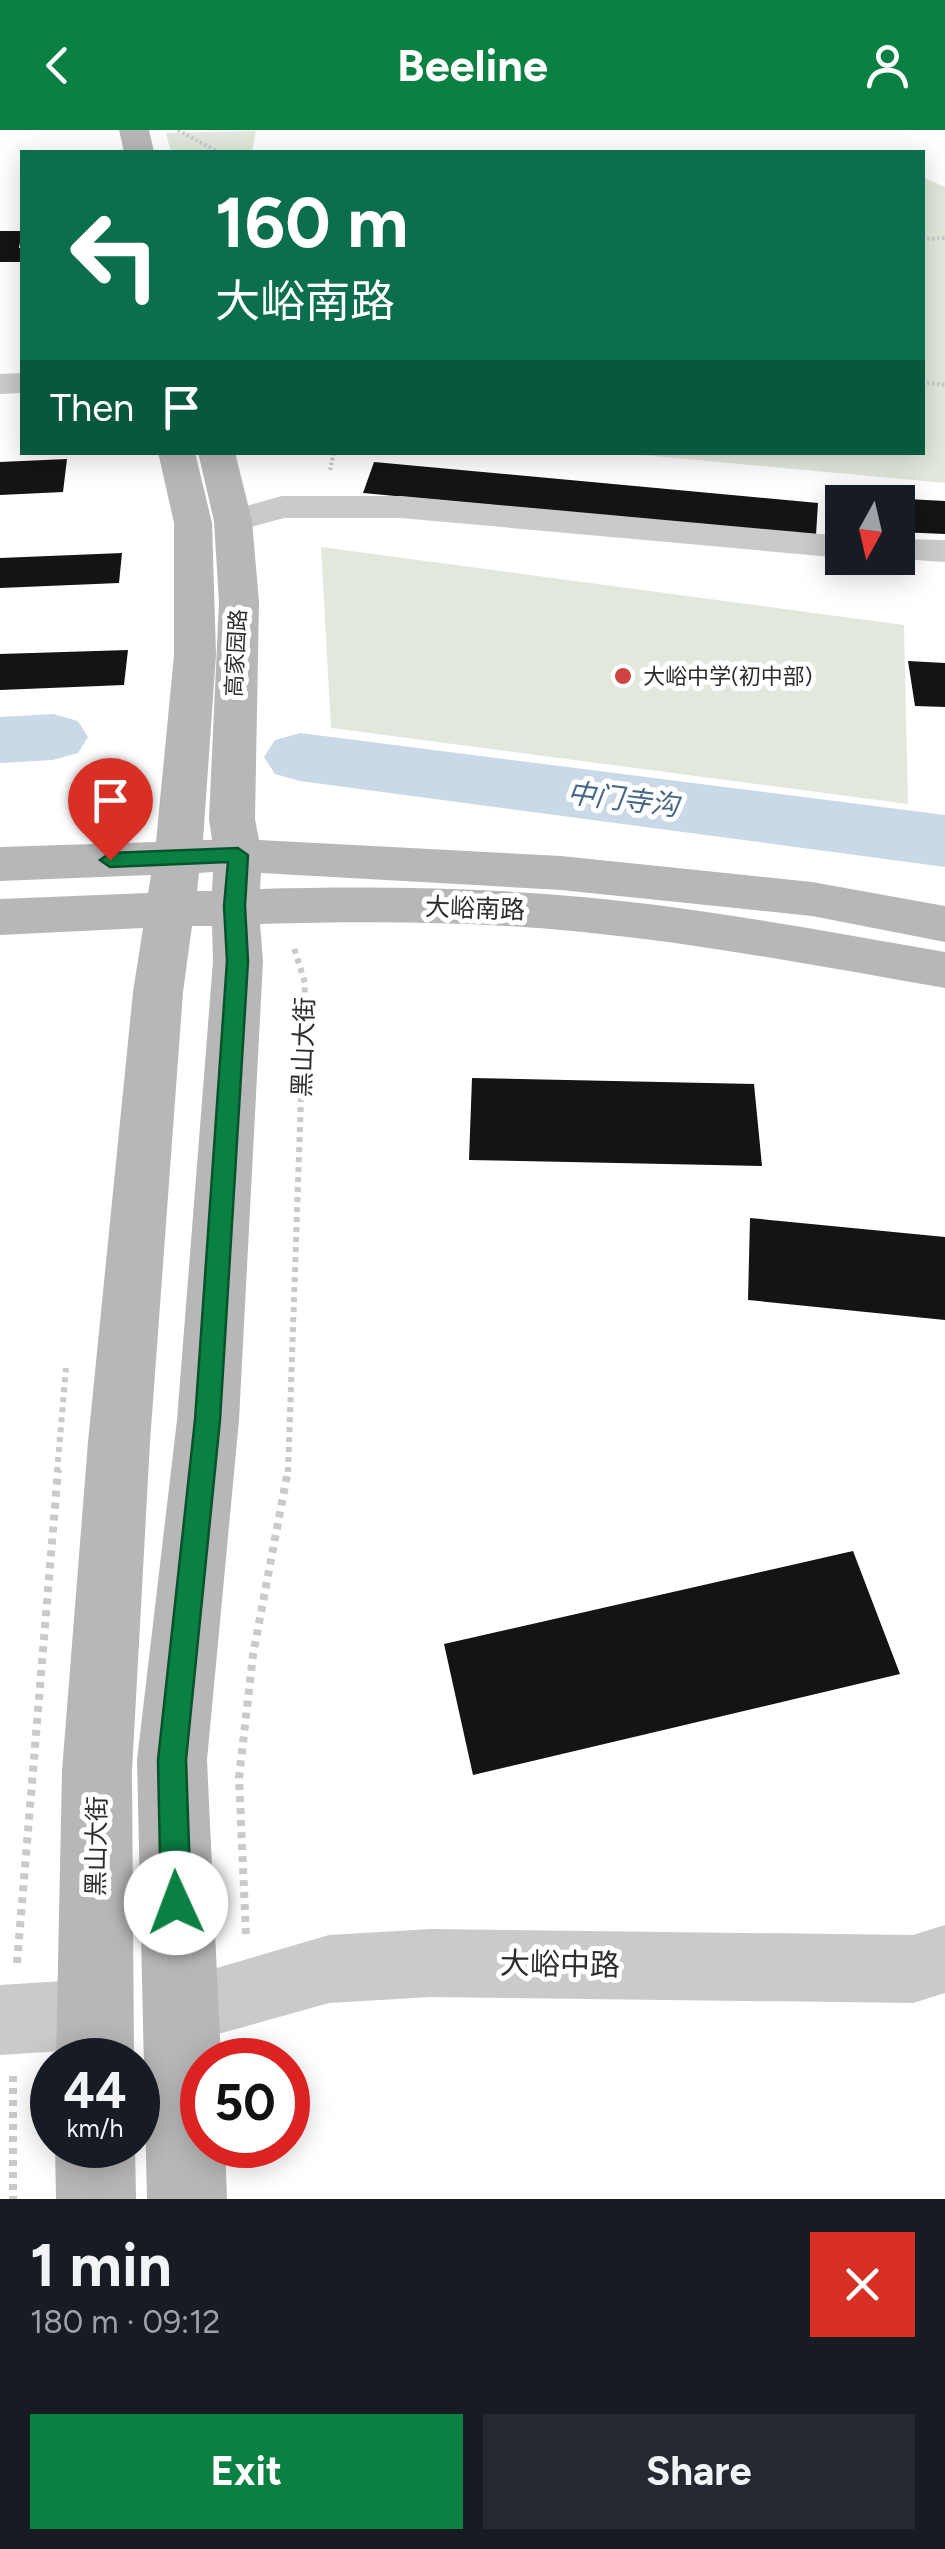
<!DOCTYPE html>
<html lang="en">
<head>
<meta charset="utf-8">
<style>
  body { margin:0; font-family:Figtree,"Noto Sans SC",sans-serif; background:#242831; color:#f1f3f6; height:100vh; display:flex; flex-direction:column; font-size:38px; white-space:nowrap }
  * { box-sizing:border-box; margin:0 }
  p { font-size:32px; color:#9ea1a6 }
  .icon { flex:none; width:55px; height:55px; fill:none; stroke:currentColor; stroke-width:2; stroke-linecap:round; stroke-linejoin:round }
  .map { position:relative; height:2069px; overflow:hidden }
  .sheet { display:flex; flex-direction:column; background:#171b24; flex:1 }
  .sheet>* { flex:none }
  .banner { position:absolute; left:20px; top:20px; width:905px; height:305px; border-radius:0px; box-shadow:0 5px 25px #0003; background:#0b6e4f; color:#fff; overflow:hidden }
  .needle { width:65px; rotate:188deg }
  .controls { position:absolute; left:825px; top:355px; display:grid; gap:20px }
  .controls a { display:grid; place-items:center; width:90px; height:90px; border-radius:0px; background:#171b24; box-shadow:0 5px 25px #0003; font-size:50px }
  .speed { position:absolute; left:30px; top:1908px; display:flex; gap:20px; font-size:50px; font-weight:700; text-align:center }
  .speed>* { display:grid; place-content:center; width:130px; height:130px; border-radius:50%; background:#171b24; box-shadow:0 5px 25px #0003; line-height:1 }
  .speed small { font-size:25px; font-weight:400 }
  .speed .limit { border:15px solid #d22; background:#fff; color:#111 }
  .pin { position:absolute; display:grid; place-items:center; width:85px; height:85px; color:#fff; margin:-102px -42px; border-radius:50% 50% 50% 0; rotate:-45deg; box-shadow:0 0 10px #0007 }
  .pin .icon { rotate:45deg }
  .me { position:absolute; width:110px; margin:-55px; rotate:358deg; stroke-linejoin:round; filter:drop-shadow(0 0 8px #0008) }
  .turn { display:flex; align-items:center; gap:35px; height:210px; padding:0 30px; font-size:45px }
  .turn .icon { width:130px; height:130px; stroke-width:2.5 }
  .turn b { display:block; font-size:70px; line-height:85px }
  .then { display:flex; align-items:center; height:95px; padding:0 30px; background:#0003; gap:20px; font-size:38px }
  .round { display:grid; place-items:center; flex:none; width:105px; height:105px; border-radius:0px; background:#242831 }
  .headline { display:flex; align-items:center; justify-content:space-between; height:170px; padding:0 30px }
  h1 { font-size:60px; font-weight:700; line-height:75px }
  .cta { display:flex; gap:20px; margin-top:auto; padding:20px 30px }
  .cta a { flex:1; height:115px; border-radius:0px; background:#0b8043; color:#fff; font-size:40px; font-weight:700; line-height:115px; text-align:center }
  .cta a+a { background:#242831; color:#f1f3f6 }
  header { display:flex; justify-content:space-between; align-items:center; height:130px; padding:0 30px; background:#0b8043; color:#fff; font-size:45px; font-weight:700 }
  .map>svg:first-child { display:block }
  .green { fill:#e2e9dc }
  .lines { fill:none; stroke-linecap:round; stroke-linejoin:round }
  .river { fill:#cad9e7; fill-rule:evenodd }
  .building { fill:#141414 }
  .path-far2 { stroke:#cacaca; stroke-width:4; stroke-dasharray:2.5 2.5; stroke-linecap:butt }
  .path-far1 { stroke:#cacaca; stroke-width:6; stroke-dasharray:5 5; stroke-linecap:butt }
  .path { stroke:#cacaca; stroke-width:8; stroke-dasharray:6 6; stroke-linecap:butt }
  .street { fill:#cacaca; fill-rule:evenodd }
  .secondary { fill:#b7b7b7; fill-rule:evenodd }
  .route { fill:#0b8043; stroke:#07532c; stroke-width:2.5 }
  .poi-dot { fill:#d04343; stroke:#fff; stroke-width:4 }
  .labels { text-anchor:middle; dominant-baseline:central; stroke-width:10; stroke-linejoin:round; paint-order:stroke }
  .far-street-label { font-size:22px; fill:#2d2d2d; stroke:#fff }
  .far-poi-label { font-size:22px; fill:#2d2d2d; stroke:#fff; text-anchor:start }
  .street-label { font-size:25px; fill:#2d2d2d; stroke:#fff }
  .water-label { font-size:28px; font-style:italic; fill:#456785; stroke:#fff }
  .near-street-label { font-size:30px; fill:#2d2d2d; stroke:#fff }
</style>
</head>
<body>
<header><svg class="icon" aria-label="back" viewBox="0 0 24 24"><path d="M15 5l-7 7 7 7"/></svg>Beeline<svg class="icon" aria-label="person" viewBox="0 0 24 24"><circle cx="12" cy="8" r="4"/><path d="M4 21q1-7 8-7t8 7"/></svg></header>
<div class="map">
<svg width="945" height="2069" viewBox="0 0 945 2069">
  <rect width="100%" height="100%" fill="#fff"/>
  <path class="green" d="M256 1 252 22H171L166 3Z
    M923 47 945 57V353L622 323 922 322Z
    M321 417 904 495 908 674 331 598Z"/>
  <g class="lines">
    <path class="river" d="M53 584 78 591 88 607 78 623 53 630 0 633V587Z
      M300 603 945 685V737L300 651 275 644 264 627 275 610Z"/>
  </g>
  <path class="building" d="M0 101H22L19 118H22V132H0Z
    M67 329 63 362 0 365V332Z
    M374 332 818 373 816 405 363 363Z
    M869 367 945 371V404L898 402V372H870Z
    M122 423 119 453 0 458V428Z
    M128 520 124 555 0 560V524Z
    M908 531 945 533V577L915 576Z
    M472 948 754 954 762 1036 469 1030Z
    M750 1088 945 1107V1190L748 1170Z
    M853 1421 900 1544 473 1645 444 1514Z"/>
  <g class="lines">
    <path class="path-far2" d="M178 0 218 22
      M922 109 945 108
      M922 252 945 255
      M330 340 334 322"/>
    <path class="path-far1" d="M57 1342 66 1238
      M288 1342 305 853 294 818"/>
    <path class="path" d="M246 1804 239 1648 253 1525 288 1340
      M17 1833 58 1340
      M13 1946V2069"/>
    <path class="street" d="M22 243V263L0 264V244Z
      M282 366H401L842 406 843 428 401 388H284L233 402 220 399 215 391 220 383Z
      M898 409 945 410V432L885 428H898Z
      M945 1795V1863L913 1873 431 1867 329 1873 179 1915 155 1904 144 1880 155 1856 329 1805 431 1799 913 1805Z
      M94 1849 118 1860 129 1884 118 1908 94 1919 0 1925V1855Z"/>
    <path class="secondary" d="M119 0H149L154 22H124Z
      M158 322H195L212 393 216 525 203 710H212L209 689 219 472 214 391 198 322H235L252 391 259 472 255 689 259 710 561 726 812 752 945 776V812L812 786 561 760 261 743 260 759C367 756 475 757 582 767 704 778 824 801 945 822V858C824 837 704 814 582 802 475 791 368 791 260 794L263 831 239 1290 207 1630 221 1930H202V2015H225L227 2069H147L137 1630 177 1290 213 831 212 796H192L183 862 150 1312 132 1641 134 1930H56L62 1641 88 1312 133 862 143 798 0 805V769L148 763 151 745 0 751V717L156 712 174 525V393ZM213 742 212 761H197L199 743Z
      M55 2015H135L136 2069H56Z"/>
  </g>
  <path class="route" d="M238 718 248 725 245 776 248 831 220 1290 186 1630 191 1773 187 1784 176 1788 165 1784 161 1773 158 1630 195 1290 227 831 224 776 228 732 110 737 100 730 110 723Z"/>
  <circle class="poi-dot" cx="623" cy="546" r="10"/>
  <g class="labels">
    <g class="far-street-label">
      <text transform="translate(236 523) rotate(-87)">高家园路</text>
    </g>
    <g class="far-poi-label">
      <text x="643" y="546">大峪中学(初中部)</text>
    </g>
    <g class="street-label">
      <text transform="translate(475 778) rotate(2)">大峪南路</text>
      <text transform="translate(303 917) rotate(-88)">黑山大街</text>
      <text transform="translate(96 1716) rotate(-89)">黑山大街</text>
    </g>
    <g class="water-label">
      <text transform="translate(623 669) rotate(7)">中门寺沟</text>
    </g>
    <g class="near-street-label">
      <text transform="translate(560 1834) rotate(1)">大峪中路</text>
    </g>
  </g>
</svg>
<div class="controls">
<a><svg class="needle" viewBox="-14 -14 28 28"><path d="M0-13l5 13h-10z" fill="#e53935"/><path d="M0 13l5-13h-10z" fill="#9ea1a6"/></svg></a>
</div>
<div class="speed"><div>44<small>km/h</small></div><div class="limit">50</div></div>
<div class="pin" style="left:110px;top:730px;background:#d93025"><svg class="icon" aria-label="arrive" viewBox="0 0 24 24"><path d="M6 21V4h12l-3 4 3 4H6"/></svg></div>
<svg class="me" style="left:176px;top:1773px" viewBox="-20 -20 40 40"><circle r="19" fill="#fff"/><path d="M0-13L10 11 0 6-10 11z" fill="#0b8043"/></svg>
<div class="banner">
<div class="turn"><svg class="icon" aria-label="left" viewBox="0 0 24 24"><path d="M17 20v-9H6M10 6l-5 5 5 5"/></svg><div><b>160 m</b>大峪南路</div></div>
<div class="then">Then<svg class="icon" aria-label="arrive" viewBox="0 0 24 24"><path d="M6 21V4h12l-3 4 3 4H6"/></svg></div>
</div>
</div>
<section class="sheet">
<div class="headline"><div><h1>1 min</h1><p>180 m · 09:12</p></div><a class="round" style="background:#d93025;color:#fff"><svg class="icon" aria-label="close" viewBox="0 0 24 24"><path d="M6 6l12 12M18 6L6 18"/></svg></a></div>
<div class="cta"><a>Exit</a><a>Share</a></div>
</section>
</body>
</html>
